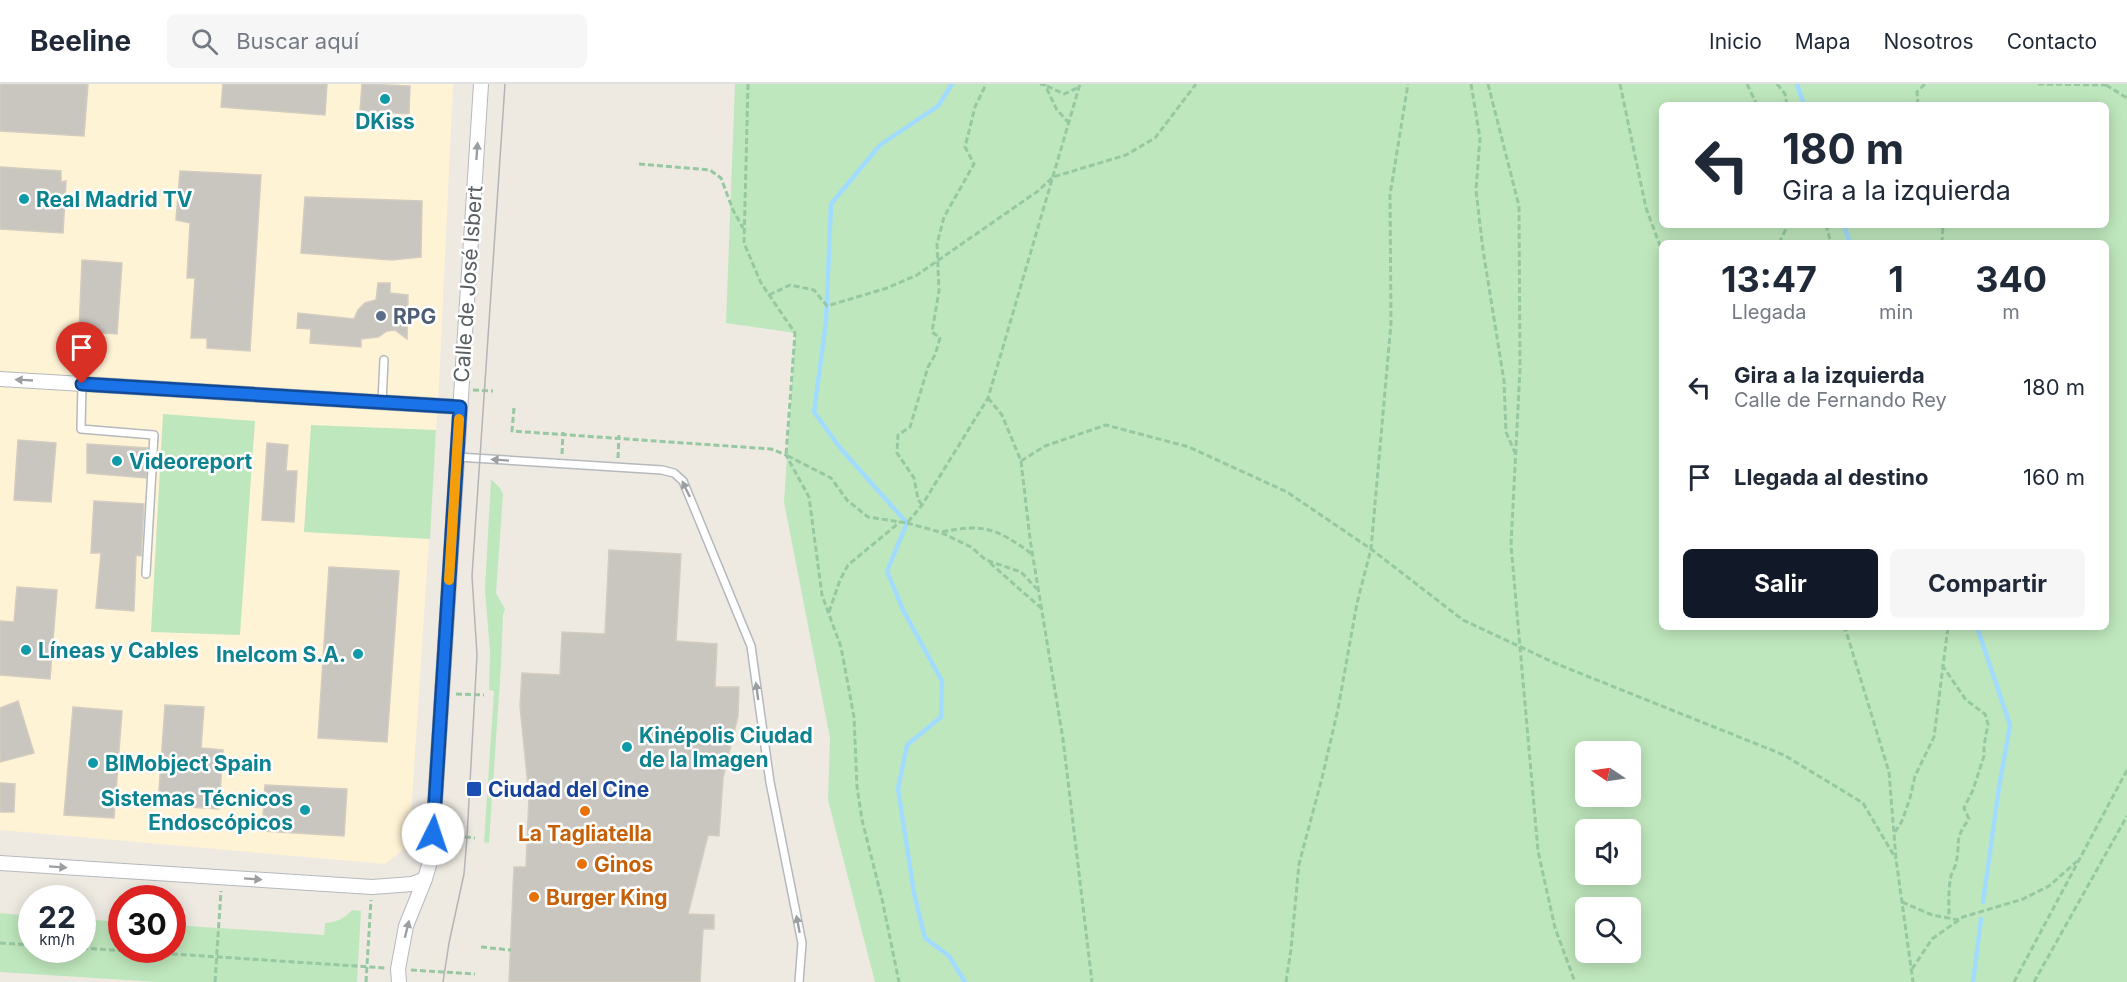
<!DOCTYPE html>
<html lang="es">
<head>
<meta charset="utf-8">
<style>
  body { margin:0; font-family:Inter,sans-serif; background:#f6f6f7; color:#1f2937; height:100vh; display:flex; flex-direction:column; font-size:22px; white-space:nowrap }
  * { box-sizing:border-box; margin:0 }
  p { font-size:20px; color:#747a83 }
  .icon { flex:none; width:33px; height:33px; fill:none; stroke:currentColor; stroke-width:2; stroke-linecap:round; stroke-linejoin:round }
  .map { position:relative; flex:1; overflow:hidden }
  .panel { position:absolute; left:1659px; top:156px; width:450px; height:390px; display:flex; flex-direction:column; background:#fff; border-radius:9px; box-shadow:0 3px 15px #0003 }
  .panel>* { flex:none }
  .hud { position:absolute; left:1659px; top:18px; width:450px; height:126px; border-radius:9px; box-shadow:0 3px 15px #0003; background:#fff; color:#1f2937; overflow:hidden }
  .needle { width:39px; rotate:283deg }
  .controls { position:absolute; left:1575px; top:657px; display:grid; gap:12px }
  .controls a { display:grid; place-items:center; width:66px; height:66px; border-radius:9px; background:#fff; box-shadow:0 3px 15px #0003; font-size:30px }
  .speed { position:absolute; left:18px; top:801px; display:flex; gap:12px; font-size:30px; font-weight:700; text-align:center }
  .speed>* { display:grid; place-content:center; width:78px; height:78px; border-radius:50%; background:#fff; box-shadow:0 3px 15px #0003; line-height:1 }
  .speed small { font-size:15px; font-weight:400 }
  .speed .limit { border:9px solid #d22; background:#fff; color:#111 }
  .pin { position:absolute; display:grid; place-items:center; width:51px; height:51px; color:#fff; margin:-62px -26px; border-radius:50% 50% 50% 0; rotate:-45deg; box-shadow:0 0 6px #0007 }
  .pin .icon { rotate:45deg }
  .me { position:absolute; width:66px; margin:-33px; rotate:4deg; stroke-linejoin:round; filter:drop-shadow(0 0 4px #0008) }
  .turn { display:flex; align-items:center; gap:21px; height:126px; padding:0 24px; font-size:27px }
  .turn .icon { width:78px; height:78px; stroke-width:2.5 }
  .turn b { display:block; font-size:42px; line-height:51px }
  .eta { display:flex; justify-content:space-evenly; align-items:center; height:102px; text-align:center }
  .eta b { font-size:36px; font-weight:700; line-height:42px }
  .button { display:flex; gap:12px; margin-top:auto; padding:12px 24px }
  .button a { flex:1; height:69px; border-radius:9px; background:#111827; color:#fff; font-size:24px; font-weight:700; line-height:69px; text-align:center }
  .button a+a { background:#f6f6f7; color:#1f2937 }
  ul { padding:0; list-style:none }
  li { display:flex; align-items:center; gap:18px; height:90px; padding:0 24px }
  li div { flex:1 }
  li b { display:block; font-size:22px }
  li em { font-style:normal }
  header { display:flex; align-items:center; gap:36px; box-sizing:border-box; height:84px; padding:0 30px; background:#fff; border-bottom:2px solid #e0e1e3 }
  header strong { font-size:28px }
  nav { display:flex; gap:33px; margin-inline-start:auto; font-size:21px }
  .search { width:420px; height:54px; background:#f6f6f7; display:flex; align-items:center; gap:15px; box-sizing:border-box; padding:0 21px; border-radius:9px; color:#747a83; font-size:22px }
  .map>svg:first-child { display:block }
  .commercial { fill:#fff3d6 }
  .green { fill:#bfe7bd; fill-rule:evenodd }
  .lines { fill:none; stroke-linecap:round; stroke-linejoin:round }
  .stream { stroke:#a1dcff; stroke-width:4.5 }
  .building { fill:#c9c5bf; stroke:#d3ccc0; stroke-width:1.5 }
  .service-casing { stroke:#b5b9bd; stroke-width:10 }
  .minor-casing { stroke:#b5b9bd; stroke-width:16 }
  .path { stroke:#96c8a1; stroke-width:3; stroke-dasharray:6 3; stroke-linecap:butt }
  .service { stroke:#fff; stroke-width:7 }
  .minor { stroke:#fff; stroke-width:14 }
  .tram { stroke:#b3b4b4; stroke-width:1.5 }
  .oneway { fill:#9c9fa1 }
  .route-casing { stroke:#114b97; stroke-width:15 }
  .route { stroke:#1a73e8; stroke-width:10 }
  .slow { stroke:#f59e0b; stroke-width:10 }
  .culture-dot { fill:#0f9aa8; stroke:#fff; stroke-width:2 }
  .service-dot { fill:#5c6f8a; stroke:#fff; stroke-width:2 }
  .transit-dot { fill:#1a4fb4; stroke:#fff; stroke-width:2 }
  .food-dot { fill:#e8710a; stroke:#fff; stroke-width:2 }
  .labels { text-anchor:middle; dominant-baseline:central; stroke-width:5; stroke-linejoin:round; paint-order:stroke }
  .culture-label { font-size:21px; font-weight:bold; fill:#0d838f; stroke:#fff; text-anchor:start }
  .street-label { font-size:21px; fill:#5a5f63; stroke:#fff }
  .service-label { font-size:21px; font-weight:bold; fill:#4e5e75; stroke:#fff; text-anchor:start }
  .transit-label { font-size:21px; font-weight:bold; fill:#164399; stroke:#fff; text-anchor:start }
  .food-label { font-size:21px; font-weight:bold; fill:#c56008; stroke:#fff; text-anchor:start }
</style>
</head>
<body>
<header>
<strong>Beeline</strong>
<div class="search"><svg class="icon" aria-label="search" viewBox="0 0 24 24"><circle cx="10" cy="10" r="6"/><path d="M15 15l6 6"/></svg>Buscar aquí</div>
<nav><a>Inicio</a><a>Mapa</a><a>Nosotros</a><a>Contacto</a></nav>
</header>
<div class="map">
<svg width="2127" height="898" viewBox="0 0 2127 898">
  <rect width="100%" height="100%" fill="#eeeae2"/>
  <path class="commercial" d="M0 0H453L439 301 409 761 385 780 0 746Z"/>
  <path class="green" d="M735 0H2127V898H875L828 716 830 654 784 418 795 249 726 239ZM1662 21H2106V141H1662ZM1662 159H2106V543H1662ZM1586 668H1630V712H1586ZM1586 746H1630V790H1586ZM1586 824H1630V868H1586Z
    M163 330 255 337 240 551 151 548Z
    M311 341 436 346 430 455 304 448Z
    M491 395 500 404 503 410 496 509 505 525 503 531 501 581 489 759 484 758 494 607 489 606 490 569 485 505Z
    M352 826 361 827 357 898H158L0 888V829L31 832 32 866H82L83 835 121 838 122 866H172L173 841 324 851 325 839C337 838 344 835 352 826Z"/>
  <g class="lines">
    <path class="stream" d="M952 0 938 22 880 61 831 120 826 238 814 328 841 365 907 439 887 487 903 526 942 597 941 633 907 661 898 705 914 809 925 854 949 872 965 898
      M1797 0 1804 21
      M1844 141 1850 159
      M1977 543 2010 641 1999 703 1983 818
      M1973 898 1981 835"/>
  </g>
  <path class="building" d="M0 0H88L84 52 0 47Z
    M223 0H327L325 31 221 23Z
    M362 0 410 2 409 30 360 27Z
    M0 83 61 87V98L66 97 63 149 0 145Z
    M180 87 261 91 250 267 207 264V254H191L195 194H187L190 139 176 136Z
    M305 113 422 117 421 173 391 176 301 169Z
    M82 176 122 179 117 250 79 247Z
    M378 199H390V209L408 211 407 255 395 246 387 247 378 253 361 255V263L310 259 311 245 297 244 298 229 354 235 358 226 365 219 376 216Z
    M18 356 56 359 51 418 14 416Z
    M267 359 288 361 286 387H297L294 438 262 436Z
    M87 360 148 364 146 394 87 389Z
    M94 417 144 420 141 472 136 471 134 527 96 524 101 469H91Z
    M609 466 681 470 676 557 717 560 715 603H739L738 632 723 694 719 752 708 751 688 830 714 831V845H703L700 898H509L514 783H526L529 712 520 622 522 589 560 591 562 548 605 550Z
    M329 483 399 487 387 658 318 654Z
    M17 503 57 506 50 595 0 591V537L14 538Z
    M18 617 34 669 0 678V624Z
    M165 621 204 623 201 664 223 666 219 725 158 721Z
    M73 623 122 627 114 734 64 731Z
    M0 699 15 700 14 728H0Z
    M265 701 347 705 344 752 262 747Z"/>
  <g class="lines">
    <g class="service-casing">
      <path id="service" d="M82 300 81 345 154 351 146 490
        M382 318 384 276
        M457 373 662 386 674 389 683 397 751 562 770 698 802 859 799 898"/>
    </g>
    <g class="minor-casing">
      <path id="minor" d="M0 295 460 323
        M0 779 372 803 412 800 425 795
        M399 898 398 885 406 842 425 795 431 774 433 750 481 0"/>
    </g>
    <path class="path" d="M748 0 744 159 761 199 795 249 786 371 831 394 847 416 868 433 907 439 922 421 988 314 1080 0
      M1040 0 1045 1 1057 26 1068 38
      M1471 0 1480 54 1476 106 1483 166 1504 297 1506 348 1516 371
      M1488 0 1519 122 1520 285 1511 461 1538 767 1555 844 1575 898
      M1620 0 1646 124 1662 167
      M1747 0 1757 21
      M1777 0 1785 10 1787 21
      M2038 0 2106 1
      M2106 1 2127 14
      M1047 2 1064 10 1079 3
      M1918 21 1917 8 1925 0
      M639 80 710 86 721 94 733 126 743 144
      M1829 141 1827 145 1831 159
      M1779 159 1786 145 1785 141
      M1942 159 1943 141
      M769 211 790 201 814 206 827 222 887 204 917 191 1038 107 1053 93 1126 71 1155 54 1196 0
      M473 306 493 307
      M988 314 1002 331 1021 377 1030 455 1063 655 1092 898
      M514 324 512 347 771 365 786 371 809 413 822 511 841 563 854 633 857 703 862 736 882 815 899 898
      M562 370 563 348
      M618 374 619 351
      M1021 377 1045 362 1106 341 1189 363 1287 408 1371 465 1463 536 1557 580 1784 671 1863 719 1896 775
      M922 421 918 415 914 394 897 369 898 351 910 343 928 283 935 271 940 254 932 248 939 207 937 160 944 133 974 80 965 63 975 23 986 0
      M907 439 940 448 971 463 986 476 1021 488 1037 505
      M942 448C985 439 997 445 1032 470
      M990 479 1041 524
      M829 528 840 496 848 481 900 438
      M1842 543 1846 547 1889 688 1896 775 1913 898
      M1942 581 1966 616 1985 630 1988 640 1984 662V672L1973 706 1964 724 1969 735C1953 757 1961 757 1956 779 1955 784 1952 788 1951 792 1948 806 1949 821 1949 835
      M456 610 484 611
      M1895 748 1902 737 1910 714 1915 692 1934 653 1948 543
      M447 751 475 754
      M1902 818 1932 831 1959 836
      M0 859 32 861
      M481 863 511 866
      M82 864 386 884
      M1912 885 1932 855 1963 833 2023 815 2049 802 2077 777
      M411 886 475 890
      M215 898 221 807
      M366 898 371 816
      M1286 898 1291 865 1299 780 1322 694 1338 625 1357 519 1371 465 1391 239 1390 111 1408 0
      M2014 898 2127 686
      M2034 898 2127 732"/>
    <use href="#service" class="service"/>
    <use href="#minor" class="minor"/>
    <path class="tram" d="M443 898 449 859 464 790 467 753 477 571 472 492 505 0"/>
  </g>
  <defs><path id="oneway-solid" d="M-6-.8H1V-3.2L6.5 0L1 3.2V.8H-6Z" transform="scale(1.5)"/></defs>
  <g class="oneway">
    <use href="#oneway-solid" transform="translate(477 67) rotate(-86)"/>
    <use href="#oneway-solid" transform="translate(24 296) rotate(-177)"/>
    <use href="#oneway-solid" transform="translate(500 376) rotate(-176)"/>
    <use href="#oneway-solid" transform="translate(686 405) rotate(-116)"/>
    <use href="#oneway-solid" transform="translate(757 607) rotate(-98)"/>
    <use href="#oneway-solid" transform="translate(58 783) rotate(4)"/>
    <use href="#oneway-solid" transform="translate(253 795) rotate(4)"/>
    <use href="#oneway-solid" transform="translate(798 840) rotate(-101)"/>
    <use href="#oneway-solid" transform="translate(407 845) rotate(-76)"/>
  </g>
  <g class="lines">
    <g class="route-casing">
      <path id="route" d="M82 300 460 323 433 750"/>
    </g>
    <use href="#route" class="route"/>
    <path class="slow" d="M449 496 459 335"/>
  </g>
  <g class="culture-dot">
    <circle cx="385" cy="15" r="6"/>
    <circle cx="24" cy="115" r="6"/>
    <circle cx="117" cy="377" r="6"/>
    <circle cx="26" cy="566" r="6"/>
    <circle cx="358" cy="570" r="6"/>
    <circle cx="627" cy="663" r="6"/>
    <circle cx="93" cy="679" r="6"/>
    <circle cx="305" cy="726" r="6"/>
  </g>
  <circle class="service-dot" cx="381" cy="232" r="6"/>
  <rect class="transit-dot" x="466" y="697" width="16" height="16" rx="3"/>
  <g class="food-dot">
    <circle cx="585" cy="727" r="6"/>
    <circle cx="582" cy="780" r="6"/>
    <circle cx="534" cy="813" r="6"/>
  </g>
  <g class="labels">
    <g class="culture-label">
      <text x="385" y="37" text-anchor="middle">DKiss</text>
      <text x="36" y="115">Real Madrid TV</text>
      <text x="129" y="377">Videoreport</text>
      <text x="38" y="566">Líneas y Cables</text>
      <text x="346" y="570" text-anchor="end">Inelcom S.A.</text>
      <text x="639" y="651">Kinépolis Ciudad<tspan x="639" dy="24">de la Imagen</tspan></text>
      <text x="105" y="679">BIMobject Spain</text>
      <text x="293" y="714" text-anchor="end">Sistemas Técnicos<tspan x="293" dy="24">Endoscópicos</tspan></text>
    </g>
    <g class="street-label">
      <text transform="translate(468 200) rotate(-86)">Calle de José Isbert</text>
    </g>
    <g class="service-label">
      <text x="393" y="232">RPG</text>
    </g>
    <g class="transit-label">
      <text x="488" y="705">Ciudad del Cine</text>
    </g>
    <g class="food-label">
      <text x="585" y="749" text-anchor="middle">La Tagliatella</text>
      <text x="594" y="780">Ginos</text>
      <text x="546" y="813">Burger King</text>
    </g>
  </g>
</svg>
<div class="controls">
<a><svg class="needle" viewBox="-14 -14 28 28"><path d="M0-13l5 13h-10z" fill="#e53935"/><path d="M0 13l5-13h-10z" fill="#747a83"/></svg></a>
<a><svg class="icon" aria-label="sound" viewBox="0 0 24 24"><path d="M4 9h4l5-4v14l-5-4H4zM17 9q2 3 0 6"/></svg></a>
<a><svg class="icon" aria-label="search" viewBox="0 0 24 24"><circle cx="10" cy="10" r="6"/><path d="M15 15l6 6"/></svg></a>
</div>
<div class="speed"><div>22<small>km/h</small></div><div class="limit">30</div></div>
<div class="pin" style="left:82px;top:300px;background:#d93025"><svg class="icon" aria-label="arrive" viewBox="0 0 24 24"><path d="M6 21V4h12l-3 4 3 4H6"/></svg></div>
<svg class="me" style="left:433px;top:750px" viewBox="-20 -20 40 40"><circle r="19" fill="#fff"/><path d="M0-13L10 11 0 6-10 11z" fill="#1a73e8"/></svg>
<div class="hud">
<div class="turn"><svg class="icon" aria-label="left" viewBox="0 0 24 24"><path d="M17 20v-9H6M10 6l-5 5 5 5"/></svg><div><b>180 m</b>Gira a la izquierda</div></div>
</div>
<section class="panel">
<div class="eta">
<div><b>13:47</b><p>Llegada</p></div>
<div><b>1</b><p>min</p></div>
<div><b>340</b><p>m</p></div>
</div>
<ul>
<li><svg class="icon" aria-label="left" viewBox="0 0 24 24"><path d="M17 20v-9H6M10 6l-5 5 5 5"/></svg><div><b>Gira a la izquierda</b><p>Calle de Fernando Rey</p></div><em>180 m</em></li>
<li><svg class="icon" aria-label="arrive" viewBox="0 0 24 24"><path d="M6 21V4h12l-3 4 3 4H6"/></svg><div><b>Llegada al destino</b></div><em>160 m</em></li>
</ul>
<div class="button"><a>Salir</a><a>Compartir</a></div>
</section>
</div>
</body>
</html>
